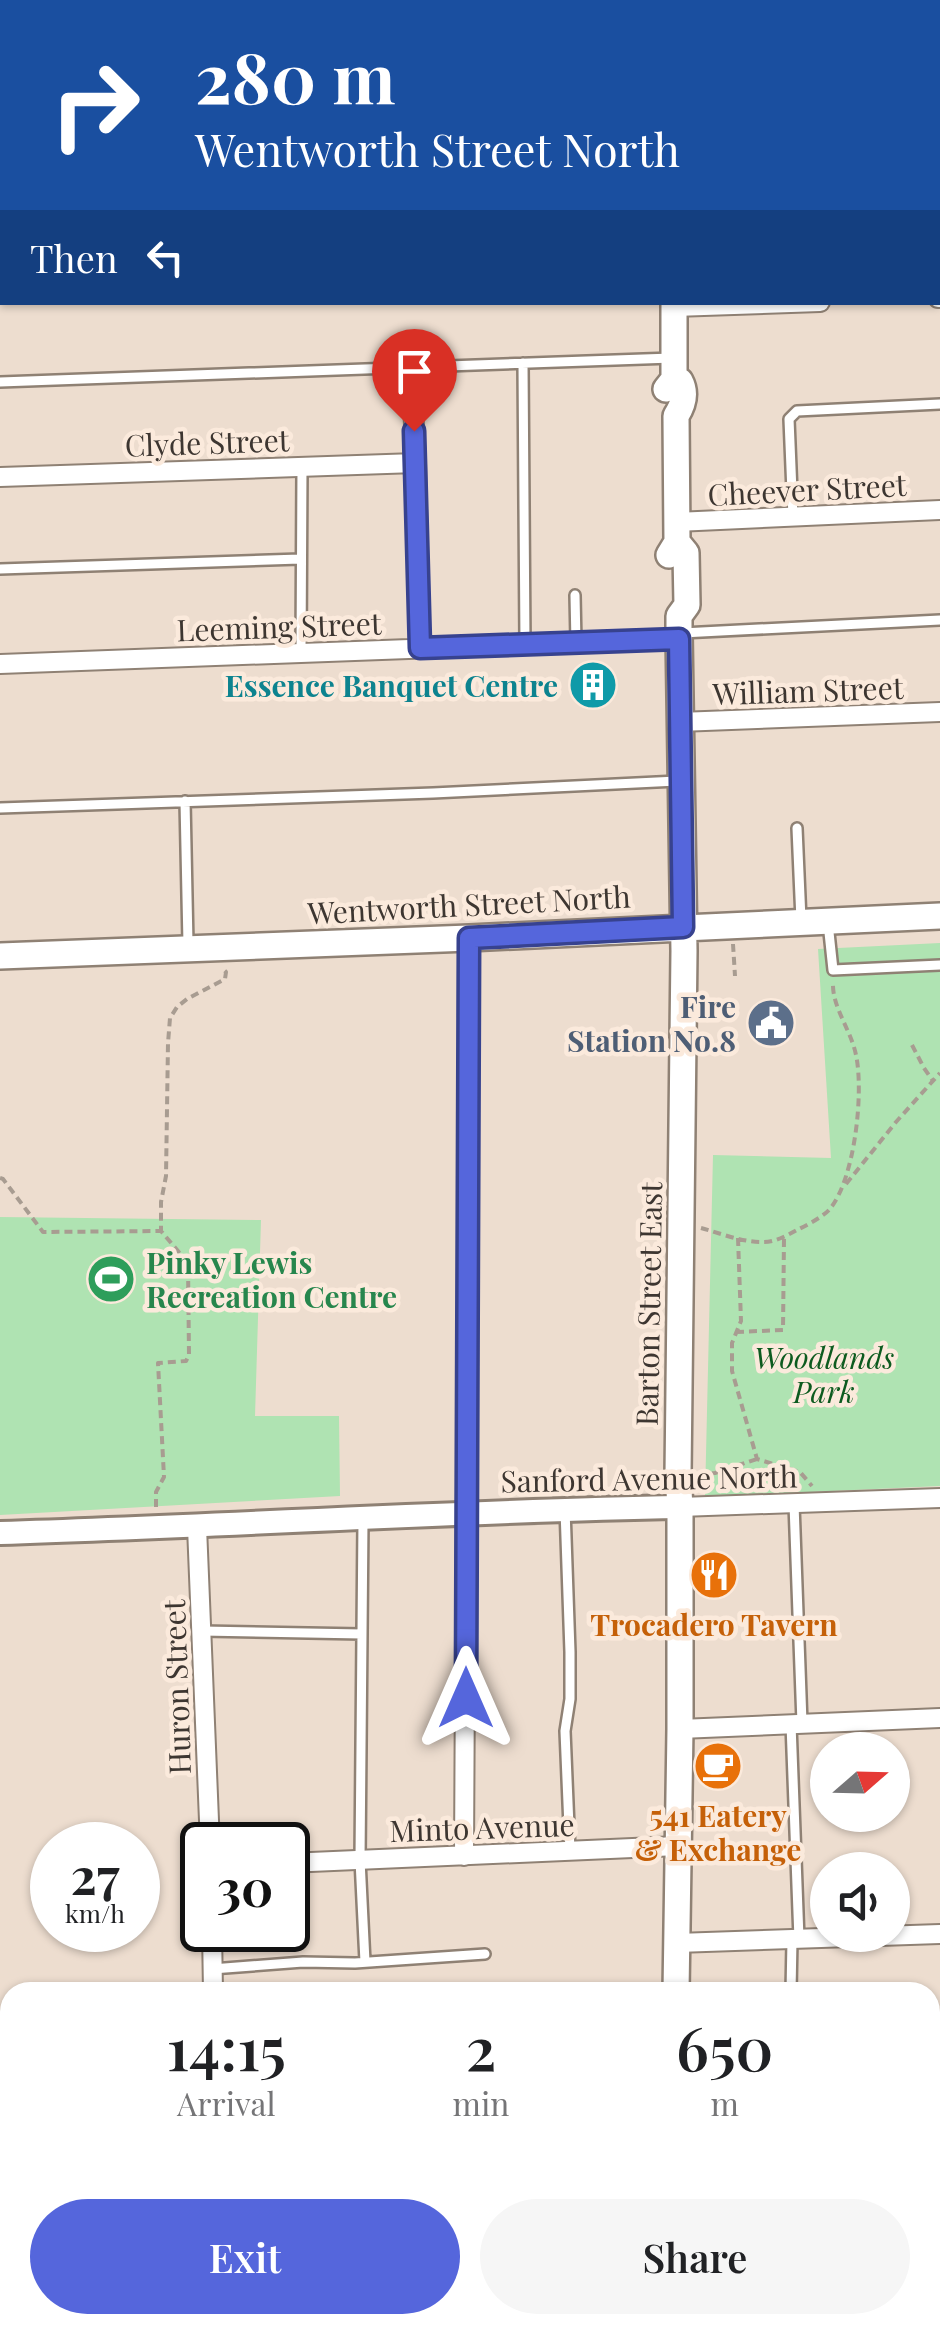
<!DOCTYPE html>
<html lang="en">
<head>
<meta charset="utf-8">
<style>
  body { margin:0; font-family:"Playfair Display",serif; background:#f6f6f6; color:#202124; height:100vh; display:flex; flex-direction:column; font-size:38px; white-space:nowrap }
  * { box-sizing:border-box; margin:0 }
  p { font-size:32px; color:#757577 }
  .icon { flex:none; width:55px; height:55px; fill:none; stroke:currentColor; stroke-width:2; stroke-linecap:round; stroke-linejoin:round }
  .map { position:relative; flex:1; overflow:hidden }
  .drawer { position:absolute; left:0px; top:1982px; width:940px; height:352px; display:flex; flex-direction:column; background:#fff; border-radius:30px 30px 0 0; box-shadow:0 2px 8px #0004 }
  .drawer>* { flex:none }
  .banner { position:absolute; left:0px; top:0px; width:940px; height:305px; box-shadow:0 2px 8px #0004; background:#1a4fa0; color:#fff; overflow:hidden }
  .needle { width:65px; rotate:70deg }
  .fabs { position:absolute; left:810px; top:1732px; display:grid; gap:20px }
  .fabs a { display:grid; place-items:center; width:100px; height:100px; border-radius:50%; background:#fff; box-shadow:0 2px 8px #0004; font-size:50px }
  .speed { position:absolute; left:30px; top:1822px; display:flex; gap:20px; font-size:50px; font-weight:700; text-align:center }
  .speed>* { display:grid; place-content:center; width:130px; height:130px; border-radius:50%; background:#fff; box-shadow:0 2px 8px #0004; line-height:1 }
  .speed small { font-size:25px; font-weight:400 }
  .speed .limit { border:5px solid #111; border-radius:15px; background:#fff; color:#111 }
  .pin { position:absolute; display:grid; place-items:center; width:85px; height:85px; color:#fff; margin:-102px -42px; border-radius:50% 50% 50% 0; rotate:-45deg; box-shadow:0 0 10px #0007 }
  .pin .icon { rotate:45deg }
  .me { position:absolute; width:110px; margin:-55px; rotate:0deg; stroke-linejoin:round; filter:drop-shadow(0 0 8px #0008) }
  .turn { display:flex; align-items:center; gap:35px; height:210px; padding:0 30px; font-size:45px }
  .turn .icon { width:130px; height:130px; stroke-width:2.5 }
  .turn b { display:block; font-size:70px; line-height:85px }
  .then { display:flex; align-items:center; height:95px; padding:0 30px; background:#0003; gap:20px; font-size:38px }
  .eta { display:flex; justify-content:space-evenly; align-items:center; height:170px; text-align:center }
  .eta b { font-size:60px; font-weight:600; line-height:70px }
  .action { display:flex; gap:20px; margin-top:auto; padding:20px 30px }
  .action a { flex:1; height:115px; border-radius:60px; background:#5566dc; color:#fff; font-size:40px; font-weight:600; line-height:115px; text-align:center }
  .action a+a { background:#f6f6f6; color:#202124 }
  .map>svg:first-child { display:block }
  .green { fill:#afe3b2 }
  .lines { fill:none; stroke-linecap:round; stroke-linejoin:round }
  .service-casing { stroke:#8f8174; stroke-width:14 }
  .minor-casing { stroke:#8f8174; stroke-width:22 }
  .tertiary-casing { stroke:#8f8174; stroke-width:28 }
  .secondary-casing { stroke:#8f8174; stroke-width:30 }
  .path { stroke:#a89c91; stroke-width:4; stroke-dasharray:8 5; stroke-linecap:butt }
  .service { stroke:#fff; stroke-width:9 }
  .minor { stroke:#fff; stroke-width:18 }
  .tertiary { stroke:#fff; stroke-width:22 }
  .secondary { stroke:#fff; stroke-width:25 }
  .route-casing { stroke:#37428f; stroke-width:25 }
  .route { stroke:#5566dc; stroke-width:18 }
  .labels { text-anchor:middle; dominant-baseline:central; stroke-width:9; stroke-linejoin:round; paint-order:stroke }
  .street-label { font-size:30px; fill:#3d3631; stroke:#fbeadc }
  .culture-label { font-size:30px; font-weight:bold; fill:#0d838f; stroke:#fbeadc; text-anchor:end }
  .service-label { font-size:30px; font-weight:bold; fill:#4e5e75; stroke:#fbeadc; text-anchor:end }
  .leisure-label { font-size:30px; font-weight:bold; fill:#27864d; stroke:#fbeadc; text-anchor:start }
  .park-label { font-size:30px; font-style:italic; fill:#0d5b1f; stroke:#fbeadc }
  .food-label { font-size:30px; font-weight:bold; fill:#c56008; stroke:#fbeadc }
</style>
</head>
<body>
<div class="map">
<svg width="940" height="2333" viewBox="0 0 940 2333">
  <rect width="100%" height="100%" fill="#edddcf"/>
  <path class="green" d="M940 943V1486L705 1497 713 1155 831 1158 818 949Z
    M0 1217 261 1220 255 1416H339L340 1496 0 1515Z
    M0 2125H10V2325H280V2333H0Z
    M930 2277H940V2332L791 2333V2325H930Z"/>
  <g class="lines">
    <g class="service-casing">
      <path id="service" d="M0 113H2
        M938 171H940
        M523 363 525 644
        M0 382 672 358
        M793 517 789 419 797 411 940 404
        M0 569 300 559
        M575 595 576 643
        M682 633 940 620
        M301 653 302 468
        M185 801 188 944
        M0 808 433 793 677 781
        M797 828 801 920
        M828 923 833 970 940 965
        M794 1504 802 1723
        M565 1509 570 1652V1699L565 1731 570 1851
        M363 1520 360 1860 365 1962
        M202 1631 362 1634
        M791 1724 799 1939
        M212 1969 303 1962 355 1963 485 1954
        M791 1992 792 1940
        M930 2043H940
        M930 2273H940
        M449 2325V2333
        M785 2333 786 2325"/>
    </g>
    <g class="minor-casing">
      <path id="minor" d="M34 2 103 0
        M0 4 2 3
        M938 26H940
        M0 245H2
        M938 298H940
        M674 307 820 302
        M411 368 416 463 420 649
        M0 477 416 463
        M676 522 940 510
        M0 664 679 639
        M679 722 940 712
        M680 1507 940 1498
        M197 1527 210 1845
        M680 1729 940 1718
        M464 1856 469 938
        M288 1863 678 1846
        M212 1930 213 1992
        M677 1943 940 1934
        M0 2111 10 2110
        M930 2159 940 2158"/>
    </g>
    <g class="tertiary-casing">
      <path id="tertiary" d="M0 1533C227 1526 453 1511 680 1507"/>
    </g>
    <g class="secondary-casing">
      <path id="secondary" d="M681 0V2
        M666 389 674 379V302
        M669 555 677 542 676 416C683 405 687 394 680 381L674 379
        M0 956 469 938 940 916
        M676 1992 680 1729V1507L678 1475 684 951 679 633V616L687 605 686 553 677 542
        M674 2333 675 2325"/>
    </g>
    <path class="path" d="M733 944 735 976
      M912 1045 924 1068 933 1081
      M0 1178 3 1179 43 1232 161 1231
      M846 1184 896 1122 940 1073
      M701 1228C720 1233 741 1242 761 1242 773 1243 786 1236 797 1230 807 1225 821 1218 829 1210 855 1180 864 1092 856 1055 851 1030 832 1007 833 983
      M738 1238 741 1321 732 1343V1371L757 1459 800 1472 812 1486
      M736 1332 783 1330 784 1238
      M699 1474 715 1473 757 1459
      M156 1507V1492L164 1477 158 1363 186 1361 189 1355 188 1263 161 1231V1202L166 1176 168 1043 170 1018 177 1007 187 999 225 979 226 972 222 968
      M0 2141 10 2140
      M64 2333 72 2325"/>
    <use href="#service" class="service"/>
    <use href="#minor" class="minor"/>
    <use href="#tertiary" class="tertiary"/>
    <use href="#secondary" class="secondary"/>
  </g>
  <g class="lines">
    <g class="route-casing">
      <path id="route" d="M414 431 420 648 679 639 683 927 469 938 466 1698"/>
    </g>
    <use href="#route" class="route"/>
  </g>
  <defs>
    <g id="building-disc" transform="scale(2.5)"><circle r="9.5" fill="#0f9aa8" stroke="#fbeadc"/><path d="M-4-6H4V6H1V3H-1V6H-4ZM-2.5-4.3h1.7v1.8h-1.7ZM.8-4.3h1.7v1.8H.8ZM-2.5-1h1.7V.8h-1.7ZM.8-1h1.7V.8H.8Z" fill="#fff"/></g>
    <g id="civic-disc" transform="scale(2.5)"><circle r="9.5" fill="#5c6f8a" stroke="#fbeadc"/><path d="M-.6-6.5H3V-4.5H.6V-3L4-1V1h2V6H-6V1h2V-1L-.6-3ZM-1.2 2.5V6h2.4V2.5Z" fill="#fff"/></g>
    <g id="stadium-disc" transform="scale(2.5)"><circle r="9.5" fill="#2e9e5b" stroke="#fbeadc"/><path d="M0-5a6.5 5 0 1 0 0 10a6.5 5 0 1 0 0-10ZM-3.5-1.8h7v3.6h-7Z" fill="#fff"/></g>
    <g id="restaurant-disc" transform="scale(2.5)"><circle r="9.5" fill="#e8710a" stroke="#fbeadc"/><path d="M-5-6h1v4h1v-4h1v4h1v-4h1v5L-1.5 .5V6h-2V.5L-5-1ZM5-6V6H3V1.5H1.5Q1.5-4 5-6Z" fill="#fff"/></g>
    <g id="cafe-disc" transform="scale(2.5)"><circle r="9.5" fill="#e8710a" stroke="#fbeadc"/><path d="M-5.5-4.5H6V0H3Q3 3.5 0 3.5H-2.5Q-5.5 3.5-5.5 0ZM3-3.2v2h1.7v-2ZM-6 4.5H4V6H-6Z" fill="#fff"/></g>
  </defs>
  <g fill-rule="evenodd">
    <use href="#building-disc" x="593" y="685"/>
    <use href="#civic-disc" x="771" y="1023"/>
    <use href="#stadium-disc" x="111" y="1279"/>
    <use href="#restaurant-disc" x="714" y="1575"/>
    <use href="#cafe-disc" x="718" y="1766"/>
  </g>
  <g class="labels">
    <g class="street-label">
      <text transform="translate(207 442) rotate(-2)">Clyde Street</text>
      <text transform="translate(807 489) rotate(-3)">Cheever Street</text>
      <text transform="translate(279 626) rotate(-2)">Leeming Street</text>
      <text transform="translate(808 690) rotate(-2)">William Street</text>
      <text transform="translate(469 904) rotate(-3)">Wentworth Street North</text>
      <text transform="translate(648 1304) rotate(-89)">Barton Street East</text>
      <text transform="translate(649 1478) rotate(-1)">Sanford Avenue North</text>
      <text transform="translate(176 1687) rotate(-92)">Huron Street</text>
      <text transform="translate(482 1827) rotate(-2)">Minto Avenue</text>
    </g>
    <g class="culture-label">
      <text x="558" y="685">Essence Banquet Centre</text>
    </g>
    <g class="service-label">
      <text x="736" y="1006">Fire<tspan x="736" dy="34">Station No.8</tspan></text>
    </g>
    <g class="leisure-label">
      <text x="146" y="1262">Pinky Lewis<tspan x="146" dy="34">Recreation Centre</tspan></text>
    </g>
    <g class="park-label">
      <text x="824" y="1357">Woodlands<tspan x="824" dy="34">Park</tspan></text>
    </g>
    <g class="food-label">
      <text x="714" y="1624">Trocadero Tavern</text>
      <text x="718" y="1815">541 Eatery<tspan x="718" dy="34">&amp; Exchange</tspan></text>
    </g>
  </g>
</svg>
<div class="fabs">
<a><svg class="needle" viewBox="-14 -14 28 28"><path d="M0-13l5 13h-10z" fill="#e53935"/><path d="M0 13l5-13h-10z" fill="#757577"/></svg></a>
<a><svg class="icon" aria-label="sound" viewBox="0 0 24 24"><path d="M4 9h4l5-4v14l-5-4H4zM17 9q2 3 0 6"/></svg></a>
</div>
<div class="speed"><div>27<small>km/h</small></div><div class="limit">30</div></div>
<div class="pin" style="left:414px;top:431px;background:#d93025"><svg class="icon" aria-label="arrive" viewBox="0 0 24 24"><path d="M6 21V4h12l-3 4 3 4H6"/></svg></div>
<svg class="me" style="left:466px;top:1698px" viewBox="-20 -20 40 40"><path d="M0-17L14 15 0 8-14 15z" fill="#5566dc" stroke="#fff" stroke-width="4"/></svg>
<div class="banner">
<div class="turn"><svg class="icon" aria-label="right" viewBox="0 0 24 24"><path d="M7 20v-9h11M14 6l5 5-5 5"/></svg><div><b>280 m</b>Wentworth Street North</div></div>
<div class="then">Then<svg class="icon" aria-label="left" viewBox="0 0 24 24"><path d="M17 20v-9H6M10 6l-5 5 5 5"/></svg></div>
</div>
<section class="drawer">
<div class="eta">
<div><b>14:15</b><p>Arrival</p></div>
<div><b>2</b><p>min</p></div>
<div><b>650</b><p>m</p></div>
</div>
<div class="action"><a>Exit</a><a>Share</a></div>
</section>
</div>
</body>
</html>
